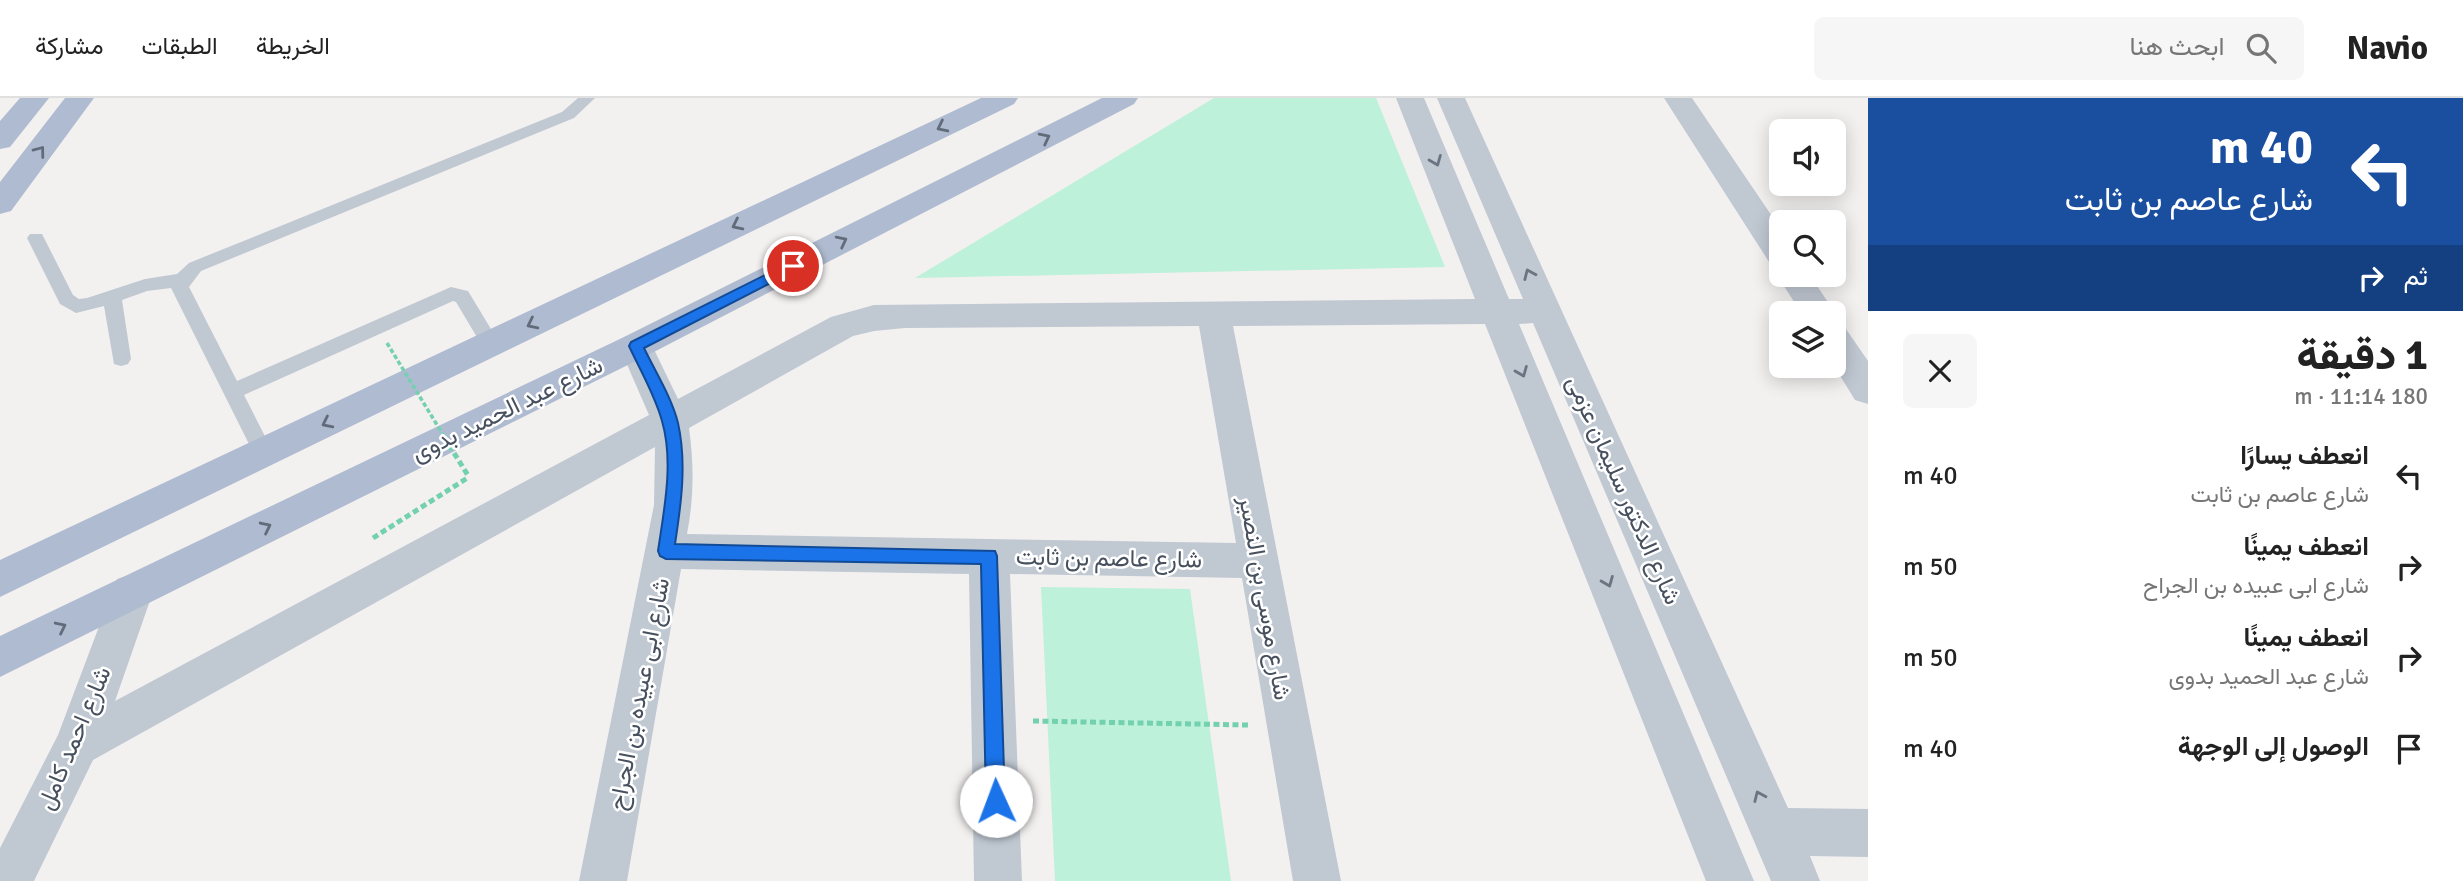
<!DOCTYPE html>
<html lang="ar">
<head>
<meta charset="utf-8">
<style>
  body { margin:0; font-family:Signika,Vazirmatn,sans-serif; background:#f6f6f6; color:#222; direction:rtl; height:100vh; display:flex; flex-direction:column; font-size:26px; white-space:nowrap }
  * { box-sizing:border-box; margin:0 }
  p { font-size:23px; color:#767676 }
  .icon { flex:none; width:38px; height:38px; fill:none; stroke:currentColor; stroke-width:2; stroke-linecap:round; stroke-linejoin:round }
  .map { position:relative; flex:1; overflow:hidden; direction:ltr }
  .panel { display:flex; flex-direction:column; background:#fff; width:595px }
  .panel>* { flex:none }
  .top-card { background:#1a4fa0; color:#fff; overflow:hidden }
  .controls { position:absolute; left:1769px; top:21px; display:grid; gap:14px }
  .controls a { display:grid; place-items:center; width:77px; height:77px; border-radius:10px; background:#fff; box-shadow:0 4px 18px #0003; font-size:35px }
  .pin { position:absolute; display:grid; place-items:center; width:60px; height:60px; color:#fff; margin:-30px; border:4px solid #fff; border-radius:50%; box-shadow:0 2px 7px #0007 }
  .me { position:absolute; width:77px; margin:-38px; rotate:358deg; stroke-linejoin:round; filter:drop-shadow(0 0 5px #0008) }
  .turn { display:flex; align-items:center; gap:24px; height:147px; padding:0 35px; font-size:32px }
  .turn .icon { width:91px; height:91px; stroke-width:2.5 }
  .turn b { display:block; font-size:49px; line-height:60px }
  .then { display:flex; align-items:center; height:66px; padding:0 35px; background:#0003; gap:14px; font-size:26px }
  .round { display:grid; place-items:center; flex:none; width:74px; height:74px; border-radius:10px; background:#f6f6f6 }
  .overview { display:flex; align-items:center; justify-content:space-between; height:119px; padding:0 35px }
  h1 { font-size:42px; font-weight:800; line-height:52px }
  ul { padding:0; list-style:none }
  li { display:flex; align-items:center; gap:21px; height:91px; padding:0 35px }
  li div { flex:1 }
  li b { display:block; font-size:26px }
  li em { font-style:normal }
  header { display:flex; align-items:center; gap:42px; box-sizing:border-box; height:98px; padding:0 35px; background:#fff; border-bottom:2px solid #e0e0e0 }
  header strong { font-size:33px }
  nav { display:flex; gap:38px; margin-inline-start:auto; font-size:24px }
  .search { width:490px; height:63px; background:#f6f6f6; display:flex; align-items:center; gap:18px; box-sizing:border-box; padding:0 24px; border-radius:10px; color:#767676; font-size:26px }
  main { display:flex; flex:1; min-height:0 }
  .map>svg:first-child { display:block }
  .green { fill:#bdf1d9 }
  .lines { fill:none; stroke-linecap:round; stroke-linejoin:round }
  .path { stroke:#73d1b0; stroke-width:5; stroke-dasharray:6 3.5; stroke-linecap:butt }
  .service { fill:#c0c8d2; fill-rule:evenodd }
  .minor { fill:#c0c8d2; fill-rule:evenodd }
  .primary { fill:#afbbd0; fill-rule:evenodd }
  .path-bridge-far1 { stroke:#73d1b0; stroke-width:3.5; stroke-dasharray:4.5 2.5; stroke-linecap:butt }
  .path-bridge { stroke:#73d1b0; stroke-width:5; stroke-dasharray:6 3.5; stroke-linecap:butt }
  .oneway { stroke:#616b7a }
  .oneway2 { stroke:#6b7481 }
  .route { fill:#1a73e8; stroke:#114b97; stroke-width:2 }
  .labels { text-anchor:middle; dominant-baseline:central; stroke-width:5; stroke-linejoin:round; paint-order:stroke }
  .street-label { font-size:24px; fill:#47505e; stroke:#fff }
</style>
</head>
<body>
<header>
<strong>Navio</strong>
<div class="search"><svg class="icon" aria-label="search" viewBox="0 0 24 24"><circle cx="10" cy="10" r="6"/><path d="M15 15l6 6"/></svg>ابحث هنا</div>
<nav><a>الخريطة</a><a>الطبقات</a><a>مشاركة</a></nav>
</header>
<main>
<section class="panel">
<div class="top-card">
<div class="turn"><svg class="icon" aria-label="left" viewBox="0 0 24 24"><path d="M17 20v-9H6M10 6l-5 5 5 5"/></svg><div><b>40 m</b>شارع عاصم بن ثابت</div></div>
<div class="then">ثم<svg class="icon" aria-label="right" viewBox="0 0 24 24"><path d="M7 20v-9h11M14 6l5 5-5 5"/></svg></div>
</div>
<div class="overview"><div><h1>1 دقيقة</h1><p>180 m · 11:14</p></div><a class="round"><svg class="icon" aria-label="close" viewBox="0 0 24 24"><path d="M6 6l12 12M18 6L6 18"/></svg></a></div>
<ul>
<li><svg class="icon" aria-label="left" viewBox="0 0 24 24"><path d="M17 20v-9H6M10 6l-5 5 5 5"/></svg><div><b>انعطف يسارًا</b><p>شارع عاصم بن ثابت</p></div><em>40 m</em></li>
<li><svg class="icon" aria-label="right" viewBox="0 0 24 24"><path d="M7 20v-9h11M14 6l5 5-5 5"/></svg><div><b>انعطف يمينًا</b><p>شارع ابى عبيده بن الجراح</p></div><em>50 m</em></li>
<li><svg class="icon" aria-label="right" viewBox="0 0 24 24"><path d="M7 20v-9h11M14 6l5 5-5 5"/></svg><div><b>انعطف يمينًا</b><p>شارع عبد الحميد بدوى</p></div><em>50 m</em></li>
<li><svg class="icon" aria-label="arrive" viewBox="0 0 24 24"><path d="M6 21V4h12l-3 4 3 4H6"/></svg><div><b>الوصول إلى الوجهة</b></div><em>40 m</em></li>
</ul>
</section>
<div class="map">
<svg width="1868" height="783" viewBox="0 0 1868 783">
  <rect width="100%" height="100%" fill="#f3f0f0"/>
  <path class="green" d="M1214 0H1376L1445 169 915 180Z
    M1041 489 1190 491 1231 783H1055Z"/>
  <g class="lines">
    <path class="path" d="M373 440 469 379
      M1033 623 1248 627"/>
    <path class="service" d="M578 0H595L574 20 201 173 189 189 237 283 451 189 468 193 500 246 498 251H484L456 204 453 203 244 297 274 356 271 362 264 364 257 362 171 190 147 193 122 202 131 261 128 266 121 268 114 266 104 208 76 215 60 206 27 140 30 136H42L73 197 79 201 87 200 145 181 177 176 189 165 562 14Z"/>
    <path class="minor" d="M1396 0H1424L1509 201H1523L1437 0H1465L1788 710 1868 711V759L1810 758 1820 783H1771L1533 225 1519 226 1754 783H1706L1485 226 1233 228 1341 783H1293L1242 480 1010 476 1022 783H974L969 476 681 471 627 783H579L654 407 655 349 93 662 34 783H0V750L58 637 117 481 132 476 147 481 153 494 115 603 649 317 619 248 624 239 636 235 648 239 678 301 831 219 874 207 1475 201ZM1199 228 1236 445 687 436C694 400 694 366 689 330L853 238 874 233 905 230Z
      M1664 0H1692L1782 133V177H1810L1835 215 1834 217 1801 215 1777 177 1781 170 1771 167Z
      M1834 227 1846 231 1868 263V306L1855 302 1834 268Z"/>
    <path class="primary" d="M20 0H49L10 49 0 51V23Z
      M65 0H94L11 113 0 116V84Z
      M981 0H1018L1014 6 0 499V462Z
      M1102 0H1138L1134 6 648 257 0 579V538L624 239Z"/>
    <path class="path-bridge-far1" d="M387 245 445 340"/>
    <path class="path-bridge" d="M444 339 469 379"/>
  </g>
  <defs><path id="oneway-chevron" d="M-2-3.5L2.5 0L-2 3.5" fill="none" stroke-width="1.6" stroke-linecap="round" stroke-linejoin="round" transform="scale(1.75)"/></defs>
  <g class="oneway">
    <use href="#oneway-chevron" transform="translate(942 29) rotate(154)"/>
    <use href="#oneway-chevron" transform="translate(1045 40) rotate(-27)"/>
    <use href="#oneway-chevron" transform="translate(40 53) rotate(-53)"/>
    <use href="#oneway-chevron" transform="translate(737 127) rotate(154)"/>
    <use href="#oneway-chevron" transform="translate(842 143) rotate(-27)"/>
    <use href="#oneway-chevron" transform="translate(532 226) rotate(154)"/>
    <use href="#oneway-chevron" transform="translate(327 325) rotate(154)"/>
    <use href="#oneway-chevron" transform="translate(266 429) rotate(-26)"/>
    <use href="#oneway-chevron" transform="translate(61 529) rotate(-26)"/>
  </g>
  <g class="oneway2">
    <use href="#oneway-chevron" transform="translate(1436 63) rotate(68)"/>
    <use href="#oneway-chevron" transform="translate(1529 176) rotate(-114)"/>
    <use href="#oneway-chevron" transform="translate(1522 274) rotate(68)"/>
    <use href="#oneway-chevron" transform="translate(1608 484) rotate(68)"/>
    <use href="#oneway-chevron" transform="translate(1759 698) rotate(-114)"/>
  </g>
  <path class="route" d="M793 163 798 164V171L644 250C655 273 672 300 678 325 687 365 681 407 675 446L995 453 997 458 1005 703 1003 710 996 712 989 710 986 703 981 466 666 461 660 458 658 453C664 412 674 364 662 323 655 297 640 272 629 248L631 244Z"/>
  <g class="labels">
    <g class="street-label">
      <text transform="translate(507 311) rotate(-26)">شارع عبد الحميد بدوى</text>
      <text transform="translate(1624 392) rotate(66)">شارع الدكتور سليمان عزمى</text>
      <text transform="translate(1109 460) rotate(1)">شارع عاصم بن ثابت</text>
      <text transform="translate(1265 500) rotate(80)">شارع موسى بن النصير</text>
      <text transform="translate(639 596) rotate(-79)">شارع ابى عبيده بن الجراح</text>
      <text transform="translate(74 640) rotate(-67)">شارع احمد كامل</text>
    </g>
  </g>
</svg>
<div class="controls">
<a><svg class="icon" aria-label="sound" viewBox="0 0 24 24"><path d="M4 9h4l5-4v14l-5-4H4zM17 9q2 3 0 6"/></svg></a>
<a><svg class="icon" aria-label="search" viewBox="0 0 24 24"><circle cx="10" cy="10" r="6"/><path d="M15 15l6 6"/></svg></a>
<a><svg class="icon" aria-label="layers" viewBox="0 0 24 24"><path d="M12 4l9 5-9 5-9-5zM3 14l9 5 9-5"/></svg></a>
</div>
<div class="pin" style="left:793px;top:168px;background:#d93025"><svg class="icon" aria-label="arrive" viewBox="0 0 24 24"><path d="M6 21V4h12l-3 4 3 4H6"/></svg></div>
<svg class="me" style="left:996px;top:703px" viewBox="-20 -20 40 40"><circle r="19" fill="#fff"/><path d="M0-13L10 11 0 6-10 11z" fill="#1a73e8"/></svg>
</div>
</main>
</body>
</html>
